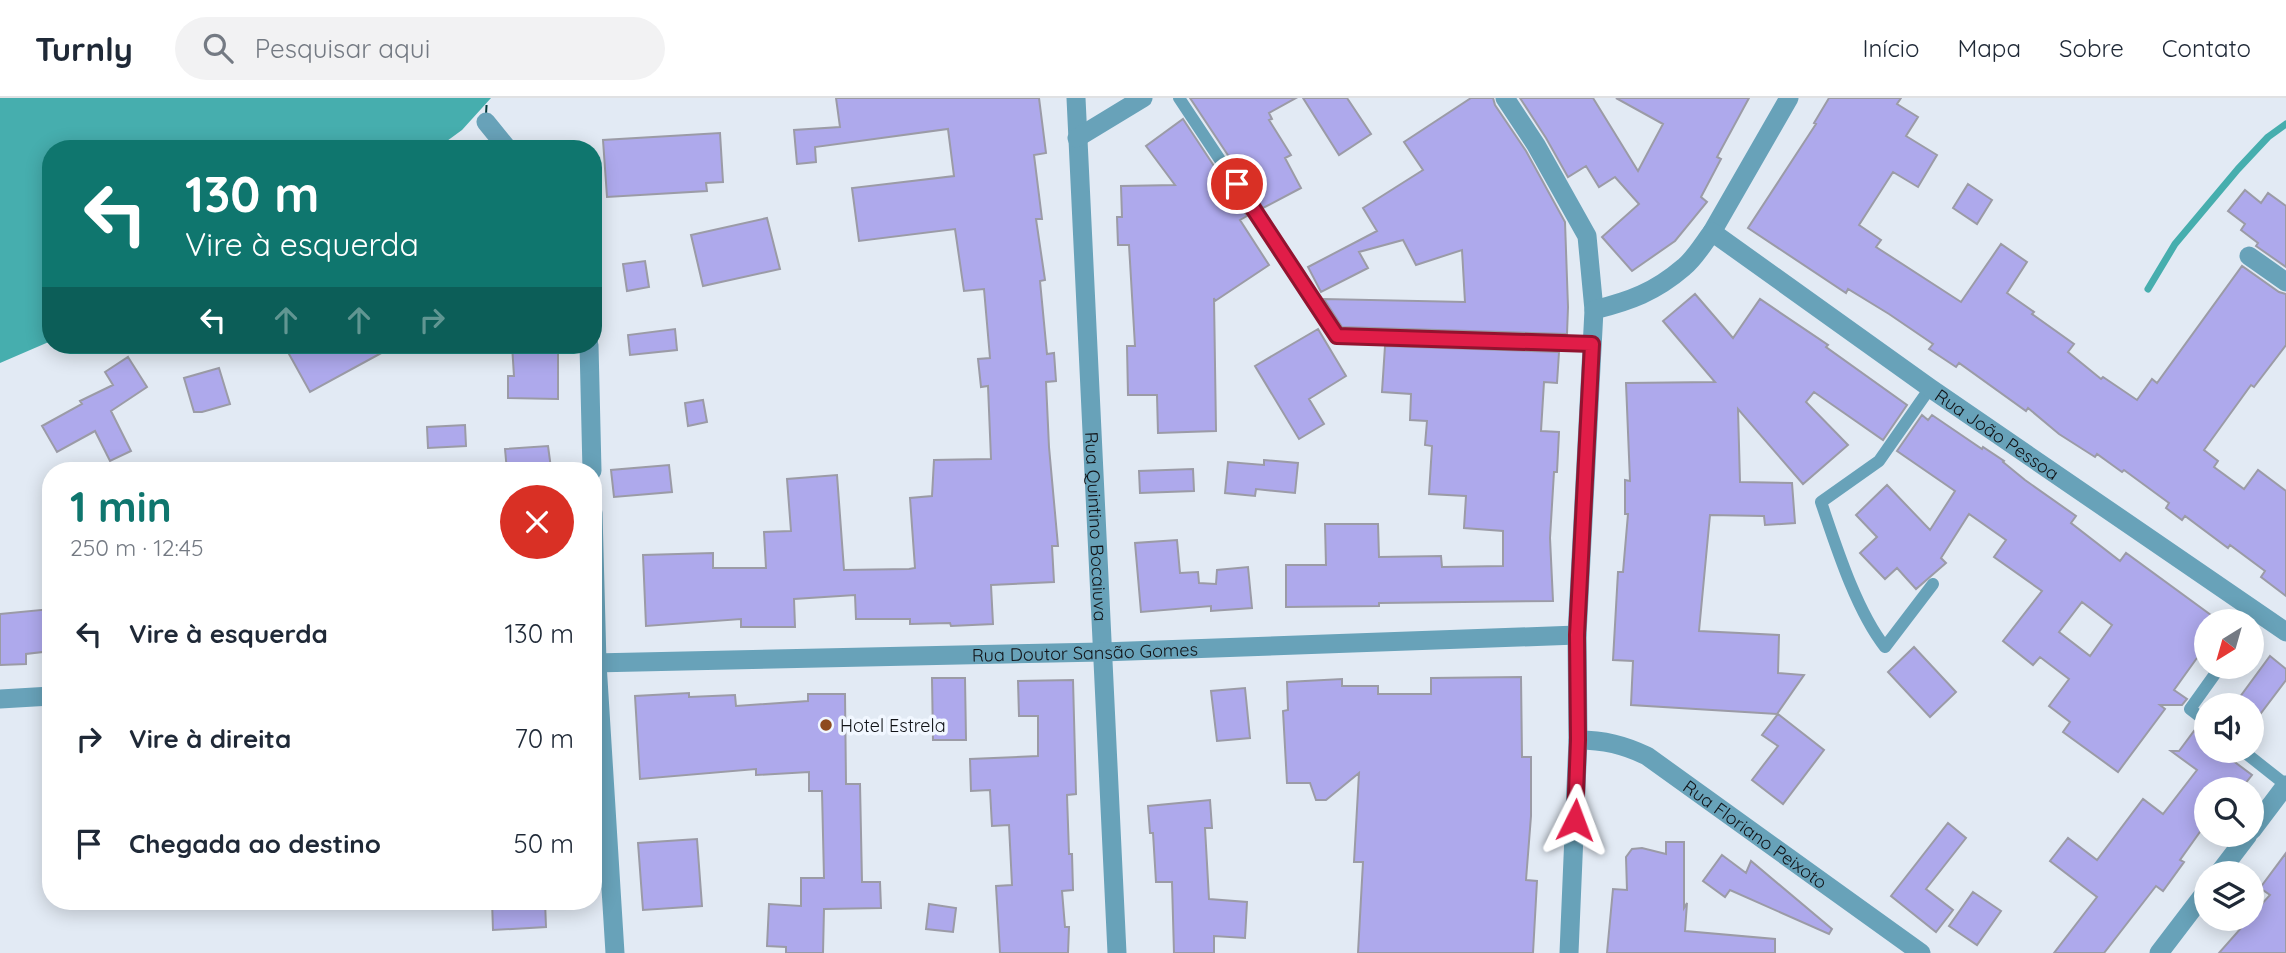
<!DOCTYPE html>
<html lang="pt">
<head>
<meta charset="utf-8">
<style>
  body { margin:0; font-family:Quicksand,sans-serif; background:#f2f2f3; color:#1f2937; height:100vh; display:flex; flex-direction:column; font-size:26px; white-space:nowrap }
  * { box-sizing:border-box; margin:0 }
  p { font-size:23px; color:#747a83 }
  .icon { flex:none; width:38px; height:38px; fill:none; stroke:currentColor; stroke-width:2; stroke-linecap:round; stroke-linejoin:round }
  .map { position:relative; flex:1; overflow:hidden }
  .side { position:absolute; left:42px; top:364px; width:560px; height:448px; display:flex; flex-direction:column; background:#fff; border-radius:28px; box-shadow:0 4px 18px #0003 }
  .side>* { flex:none }
  .hud { position:absolute; left:42px; top:42px; width:560px; height:214px; border-radius:28px; box-shadow:0 4px 18px #0003; background:#0f766e; color:#fff; overflow:hidden }
  .needle { width:46px; rotate:217deg }
  .fabs { position:absolute; left:2194px; top:511px; display:grid; gap:14px }
  .fabs a { display:grid; place-items:center; width:70px; height:70px; border-radius:50%; background:#fff; box-shadow:0 4px 18px #0003; font-size:35px }
  .pin { position:absolute; display:grid; place-items:center; width:60px; height:60px; color:#fff; margin:-30px; border:4px solid #fff; border-radius:50%; box-shadow:0 2px 7px #0007 }
  .me { position:absolute; width:77px; margin:-38px; rotate:3deg; stroke-linejoin:round; filter:drop-shadow(0 0 5px #0008) }
  .turn { display:flex; align-items:center; gap:24px; height:147px; padding:0 28px; font-size:32px }
  .turn .icon { width:91px; height:91px; stroke-width:2.5 }
  .turn b { display:block; font-size:49px; line-height:60px }
  .lanes { display:flex; align-items:center; height:66px; padding:0 28px; background:#0003; justify-content:center; gap:35px; direction:ltr }
  .lanes .off { opacity:.35 }
  .round { display:grid; place-items:center; flex:none; width:74px; height:74px; border-radius:37px; background:#f2f2f3 }
  .head { display:flex; align-items:center; justify-content:space-between; height:119px; padding:0 28px }
  h1 { font-size:42px; font-weight:700; line-height:52px; color:#0f766e }
  ul { padding:0; list-style:none }
  li { display:flex; align-items:center; gap:21px; height:105px; padding:0 28px }
  li div { flex:1 }
  li b { display:block; font-size:26px }
  li em { font-style:normal }
  header { display:flex; align-items:center; gap:42px; box-sizing:border-box; height:98px; padding:0 35px; background:#fff; border-bottom:2px solid #e0e1e3 }
  header strong { font-size:33px }
  nav { display:flex; gap:38px; margin-inline-start:auto; font-size:24px }
  .search { width:490px; height:63px; background:#f2f2f3; display:flex; align-items:center; gap:18px; box-sizing:border-box; padding:0 24px; border-radius:38px; color:#747a83; font-size:26px }
  .map>svg:first-child { display:block }
  .water { fill:#46aeae }
  .lines { fill:none; stroke-linecap:round; stroke-linejoin:round }
  .stream { stroke:#46aeae; stroke-width:7 }
  .ferry { stroke:#033737; stroke-width:2; stroke-dasharray:9 7; stroke-linecap:butt }
  .building { fill:#aea9ec; stroke:#9b9ba6; stroke-width:2; fill-rule:evenodd }
  .service { stroke:#68a2b9; stroke-width:12 }
  .minor { stroke:#68a2b9; stroke-width:19 }
  .tertiary { stroke:#68a2b9; stroke-width:19 }
  .route-casing { stroke:#92132f; stroke-width:18 }
  .route { stroke:#e11d48; stroke-width:12 }
  .poi-dot { fill:#8e4a1e; stroke:#f1f7ff; stroke-width:2.5 }
  .labels { text-anchor:middle; dominant-baseline:central; stroke-width:7; stroke-linejoin:round; paint-order:stroke }
  .street-label { font-size:18px; fill:#111317; stroke:#f1f7ff }
  .poi-label { font-size:18px; fill:#111317; stroke:#f1f7ff; text-anchor:start }
</style>
</head>
<body>
<header>
<strong>Turnly</strong>
<div class="search"><svg class="icon" aria-label="search" viewBox="0 0 24 24"><circle cx="10" cy="10" r="6"/><path d="M15 15l6 6"/></svg>Pesquisar aqui</div>
<nav><a>Início</a><a>Mapa</a><a>Sobre</a><a>Contato</a></nav>
</header>
<div class="map">
<svg width="2286" height="855" viewBox="0 0 2286 855">
  <rect width="100%" height="100%" fill="#e2eaf4"/>
  <path class="water" d="M0 0H491L462 32 436 51H51V243L0 265Z"/>
  <g class="lines">
    <path class="stream" d="M2148 191 2175 146 2238 71 2268 39 2286 26"/>
    <path class="ferry" d="M486 16 487 0"/>
  </g>
  <path class="building" d="M836 0H1039L1046 55 1034 57 1042 121H1036L1045 182 1040 183 1047 256 1054 255 1056 283 1046 284 1049 349 1058 448H1052L1054 484 991 487 993 526 951 528 950 525 910 526V521H856L855 497 794 501 795 529H741V521L646 528 643 457 713 455V470H766L764 434 791 433 787 381 837 377 844 472 909 471 915 470 910 400 932 398 934 362 991 361 988 288 981 289 978 261 990 260 984 191 964 193 955 131 859 143 852 90 954 78 948 31 815 49 816 64 797 66 794 32 840 29Z
    M1190 0H1296L1269 15 1272 21 1269 22 1291 57 1285 60 1301 90 1263 110Z
    M1303 0H1347L1371 36 1339 57Z
    M1471 0H1493L1495 7 1526 53 1565 124 1568 209 1567 236 1342 229 1324 201 1465 204 1462 152 1416 167 1403 142 1359 154 1368 170 1321 194 1308 169 1377 133 1363 110 1423 72 1404 44Z
    M1520 0H1593L1638 73 1663 26 1616 0H1749L1717 59 1721 61 1701 99 1707 104 1675 143 1632 173 1602 139 1639 106 1615 79 1599 89 1586 68 1568 79 1546 40Z
    M1829 0H1901L1897 6 1918 19 1906 38 1937 57 1918 89 1893 74 1859 127 1881 142 1876 149 1961 204 2001 146 2027 164 2007 195 2034 214 2032 216 2074 246 2068 254 2101 281 2103 279 2137 302 2152 281 2157 285 2242 168 2279 194 2286 196V247L2254 289 2251 287 2204 352 2218 363 2214 369 2244 391 2258 372 2286 393V498L2261 479 2265 473 2230 447 2228 450 2185 418 2182 422 2166 410 2169 405 2124 372 2122 374 2097 356 2095 359 2059 336 2028 310 2026 313 1959 265 1956 269 1929 251 1933 246 1889 216 1848 191 1846 195 1748 130 1816 26 1814 25Z
    M1183 21 1247 118 1240 122 1269 167 1215 203 1214 200 1216 333 1158 335 1157 297H1128L1127 248H1135L1129 147H1118L1117 119H1122L1121 88 1175 87 1146 48Z
    M720 35 723 84 706 85 707 93 607 99 603 42Z
    M1968 86 1992 102 1977 126 1953 110Z
    M2245 92 2261 105 2268 95 2286 108V169L2256 148 2258 145 2241 132 2245 126 2228 113Z
    M767 120 780 171 703 188 691 137Z
    M645 163 649 189 627 193 623 166Z
    M1695 196 1733 240 1760 201 1828 247 1826 249 1907 307 1883 342 1814 294 1806 304 1848 347 1803 386 1738 311 1740 384 1792 385 1795 425 1765 427 1764 418 1710 417 1699 533 1779 537 1778 575 1804 577 1777 616 1631 607 1633 563 1613 562 1618 474H1623L1628 416H1625V382L1630 383 1626 285 1715 284 1663 223Z
    M675 231 677 252 630 257 628 237Z
    M1318 231 1346 278 1309 301 1324 326 1299 341 1255 268Z
    M284 247H396L310 294Z
    M512 247H558V301L508 300V278H514Z
    M1385 248 1559 254 1557 285 1544 284 1541 333 1559 334 1557 374H1554L1550 440 1553 503 1379 505V508L1286 509V467H1326L1325 426H1378L1379 459 1441 458 1442 469 1503 468V433L1464 430 1466 398 1429 396 1432 348 1425 347 1427 323 1410 322 1411 296 1382 294Z
    M128 259 147 289 111 313 131 353 110 363 95 333 57 354 42 328 82 306 80 303 113 287 105 274Z
    M219 270 230 306 202 314H194L184 280Z
    M703 302 707 324 688 328 685 305Z
    M1922 317 1928 322 1932 317 1982 351 1983 349 2004 363 2003 364 2025 382 2076 418 2071 425 2120 463 2126 455 2215 520 2213 523H2207V546L2174 592 2187 601 2182 607H2160L2165 611 2118 674 2063 634 2070 624 2049 608 2069 581 2040 559 2033 567 2003 543 2042 493 1994 459 2006 442 1969 416 1941 460 1946 465 1916 491 1897 470 1885 481 1860 455 1877 439 1856 417 1887 387 1930 432 1955 393 1897 353ZM2082 504 2112 527 2090 558 2059 534Z
    M465 327 466 348 428 350 427 329Z
    M548 348 551 370 507 373 505 351Z
    M1264 362 1298 365 1295 395 1256 391 1255 398 1225 395 1228 364 1264 367Z
    M669 367 672 394 614 399 611 372Z
    M1193 371 1194 393 1140 395 1139 373Z
    M1177 442 1180 475 1198 474 1199 485 1216 486 1217 472 1248 469 1252 510 1211 513V508L1141 514 1135 445Z
    M51 511V553L26 556V566L0 567V516Z
    M1914 549 1956 594 1930 619 1888 574Z
    M2270 558 2286 571V582L2252 627V607H2234Z
    M1521 579 1522 659H1531V718L1526 782 1537 783 1533 855H1358L1363 764H1354L1359 675 1326 702H1316L1310 685H1287L1283 613 1288 612 1287 584 1342 581V588H1378V596H1431V580Z
    M932 580H965L966 642H933Z
    M1073 582 1076 696 1067 697 1069 756H1072L1073 792 1062 793 1065 829H1069L1068 855H1000L996 788 1012 787 1009 727 992 728 990 692 971 693 970 661 1038 658V618H1019L1018 583Z
    M1245 590 1250 640 1217 643 1211 593Z
    M689 595V599L735 597 736 608 808 603V596H845L846 686H860L862 784H880L881 810 824 811 823 855H786V849L767 848 769 806 801 808V780H824L822 693H809V674L756 677V671L640 681 635 598Z
    M1778 616 1824 652 1783 706 1752 682 1778 648 1762 637Z
    M2194 633 2207 643V653H2220L2252 677 2241 691H2207V724L2180 762 2184 764 2163 793 2156 788 2104 855H2054L2097 799 2050 763 2068 740 2097 762 2143 701 2163 716 2197 672 2171 653H2179Z
    M1210 702 1212 730H1205L1209 801 1247 804 1245 840 1214 838V855H1174L1172 784H1156L1153 735H1150L1148 708Z
    M1948 725 1966 740 1926 791 1953 812 1936 834 1891 798Z
    M697 741 702 808 643 812 638 745Z
    M1666 744H1684V810L1687 805 1685 833 1775 841V855H1607L1613 791 1627 792 1626 759 1632 751 1642 750 1666 756Z
    M2286 755V855H2219L2249 821H2252V817L2270 797 2260 790Z
    M1722 757 1746 775 1751 763 1832 831 1829 836 1730 792 1725 799 1703 783Z
    M1973 794 2001 813 1977 847 1949 828Z
    M492 803H545L546 829 493 832Z
    M929 806 956 810 953 834 926 831Z"/>
  <g class="lines">
    <path class="service" d="M1179 0 1337 238 1592 246
      M1930 290 1879 363 1821 404C1836 448 1856 512 1885 549L1933 486
      M2207 624 2190 611 2220 569
      M2243 653 2286 687"/>
    <g class="minor">
      <path id="s1" d="M1076 0 1117 855"/>
      <path d="M1505 0 1536 47 1587 138 1594 212"/>
      <path d="M486 24 508 51"/>
      <path d="M1077 40 1143 0"/>
      <path d="M1712 134 1789 0"/>
      <path d="M2249 158 2286 184"/>
      <path d="M589 247 592 373"/>
      <path d="M593 415 597 565 615 855"/>
      <path id="s2" d="M593 565 1102 554 1577 537"/>
      <path d="M0 601 51 598"/>
      <path id="s3" d="M1578 642C1604 642 1624 647 1647 658L1921 855"/>
    </g>
    <g class="tertiary">
      <path d="M2252 732 2286 687"/>
      <path d="M2219 775 2248 737"/>
      <path id="s4" d="M1569 855 1578 642 1577 537 1594 212C1630 203 1655 194 1684 169 1695 160 1703 146 1712 134L1930 290 2286 534"/>
      <path d="M2159 855 2207 792"/>
    </g>
  </g>
  <g class="lines">
    <g class="route-casing">
      <path id="route" d="M1237 86 1337 238 1592 246 1577 537 1578 642 1575 722"/>
    </g>
    <use href="#route" class="route"/>
  </g>
  <circle class="poi-dot" cx="826" cy="627" r="7"/>
  <g class="labels">
    <g class="street-label">
      <text stroke="none"><textPath href="#s4" startOffset="1139">Rua João Pessoa</textPath></text>
      <text stroke="none"><textPath href="#s1" startOffset="429">Rua Quintino Bocaiuva</textPath></text>
      <text stroke="none"><textPath href="#s2" startOffset="492">Rua Doutor Sansão Gomes</textPath></text>
      <text stroke="none"><textPath href="#s3" startOffset="205">Rua Floriano Peixoto</textPath></text>
    </g>
    <g class="poi-label">
      <text x="840" y="627">Hotel Estrela</text>
    </g>
  </g>
</svg>
<div class="fabs">
<a><svg class="needle" viewBox="-14 -14 28 28"><path d="M0-13l5 13h-10z" fill="#e53935"/><path d="M0 13l5-13h-10z" fill="#747a83"/></svg></a>
<a><svg class="icon" aria-label="sound" viewBox="0 0 24 24"><path d="M4 9h4l5-4v14l-5-4H4zM17 9q2 3 0 6"/></svg></a>
<a><svg class="icon" aria-label="search" viewBox="0 0 24 24"><circle cx="10" cy="10" r="6"/><path d="M15 15l6 6"/></svg></a>
<a><svg class="icon" aria-label="layers" viewBox="0 0 24 24"><path d="M12 4l9 5-9 5-9-5zM3 14l9 5 9-5"/></svg></a>
</div>
<div class="pin" style="left:1237px;top:86px;background:#d93025"><svg class="icon" aria-label="arrive" viewBox="0 0 24 24"><path d="M6 21V4h12l-3 4 3 4H6"/></svg></div>
<svg class="me" style="left:1575px;top:722px" viewBox="-20 -20 40 40"><path d="M0-17L14 15 0 8-14 15z" fill="#e11d48" stroke="#fff" stroke-width="4"/></svg>
<div class="hud">
<div class="turn"><svg class="icon" aria-label="left" viewBox="0 0 24 24"><path d="M17 20v-9H6M10 6l-5 5 5 5"/></svg><div><b>130 m</b>Vire à esquerda</div></div>
<div class="lanes"><svg class="icon" aria-label="left" viewBox="0 0 24 24"><path d="M17 20v-9H6M10 6l-5 5 5 5"/></svg><svg class="icon off" aria-label="ahead" viewBox="0 0 24 24"><path d="M12 20V5M6 11l6-6 6 6"/></svg><svg class="icon off" aria-label="ahead" viewBox="0 0 24 24"><path d="M12 20V5M6 11l6-6 6 6"/></svg><svg class="icon off" aria-label="right" viewBox="0 0 24 24"><path d="M7 20v-9h11M14 6l5 5-5 5"/></svg></div>
</div>
<section class="side">
<div class="head"><div><h1>1 min</h1><p>250 m · 12:45</p></div><a class="round" style="background:#d93025;color:#fff"><svg class="icon" aria-label="close" viewBox="0 0 24 24"><path d="M6 6l12 12M18 6L6 18"/></svg></a></div>
<ul>
<li><svg class="icon" aria-label="left" viewBox="0 0 24 24"><path d="M17 20v-9H6M10 6l-5 5 5 5"/></svg><div><b>Vire à esquerda</b></div><em>130 m</em></li>
<li><svg class="icon" aria-label="right" viewBox="0 0 24 24"><path d="M7 20v-9h11M14 6l5 5-5 5"/></svg><div><b>Vire à direita</b></div><em>70 m</em></li>
<li><svg class="icon" aria-label="arrive" viewBox="0 0 24 24"><path d="M6 21V4h12l-3 4 3 4H6"/></svg><div><b>Chegada ao destino</b></div><em>50 m</em></li>
</ul>
</section>
</div>
</body>
</html>
